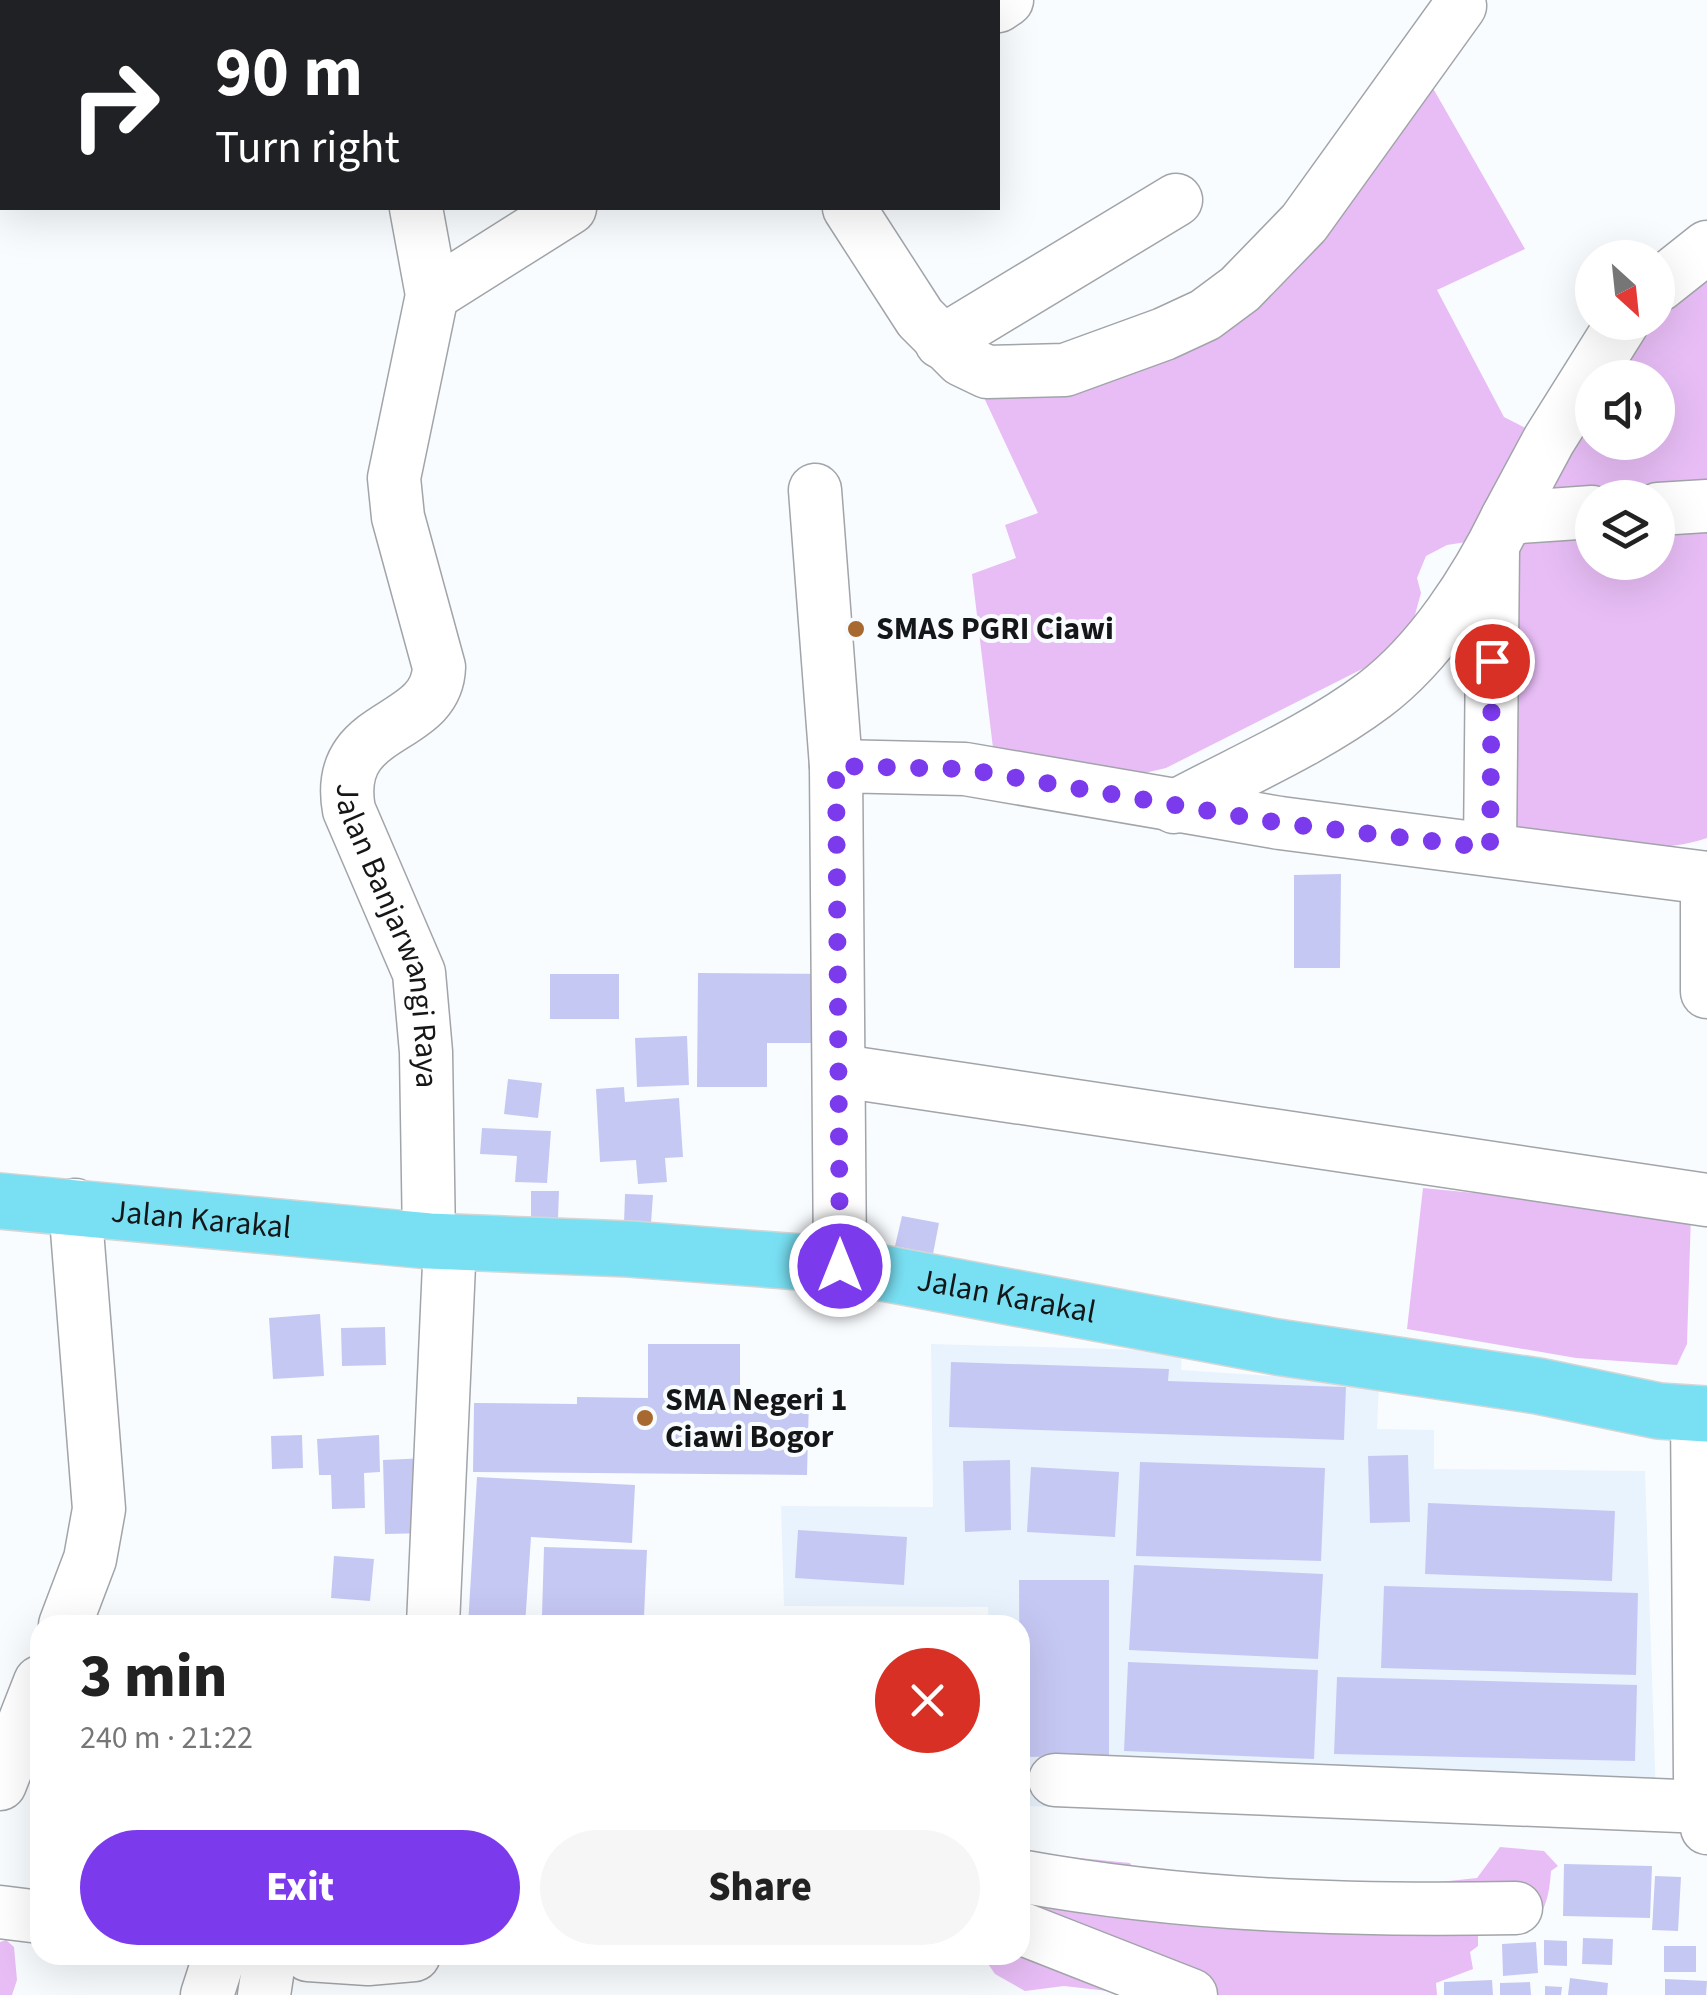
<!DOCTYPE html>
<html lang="en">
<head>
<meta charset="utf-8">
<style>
  body { margin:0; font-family:"Source Sans 3",sans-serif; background:#f6f6f6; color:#222; height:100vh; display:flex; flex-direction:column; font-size:38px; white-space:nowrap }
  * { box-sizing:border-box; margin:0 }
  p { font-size:32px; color:#767676 }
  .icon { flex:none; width:55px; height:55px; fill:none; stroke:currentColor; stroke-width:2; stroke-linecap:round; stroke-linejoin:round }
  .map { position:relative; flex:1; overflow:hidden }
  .sheet { position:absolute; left:30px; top:1615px; width:1000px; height:350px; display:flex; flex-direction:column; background:#fff; border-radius:30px; box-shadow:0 10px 40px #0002 }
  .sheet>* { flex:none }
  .banner { position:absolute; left:0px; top:0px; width:1000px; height:210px; box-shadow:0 10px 40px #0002; background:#202124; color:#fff; overflow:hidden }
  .needle { width:65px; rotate:153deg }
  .fabs { position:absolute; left:1575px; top:240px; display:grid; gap:20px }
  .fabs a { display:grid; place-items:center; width:100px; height:100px; border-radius:50%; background:#fff; box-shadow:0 10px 40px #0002; font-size:50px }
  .pin { position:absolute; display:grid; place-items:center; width:85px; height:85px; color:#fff; margin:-42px; border:5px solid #fff; border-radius:50%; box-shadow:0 2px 10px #0007 }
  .me { position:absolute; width:110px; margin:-55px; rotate:0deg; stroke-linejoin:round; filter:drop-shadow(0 0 8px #0008) }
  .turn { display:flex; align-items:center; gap:35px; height:210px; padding:0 50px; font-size:45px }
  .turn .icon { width:130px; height:130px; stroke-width:2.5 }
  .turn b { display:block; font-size:70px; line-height:85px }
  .round { display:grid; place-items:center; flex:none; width:105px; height:105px; border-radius:52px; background:#f6f6f6 }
  .summary { display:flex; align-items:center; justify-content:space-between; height:170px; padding:0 50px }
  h1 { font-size:60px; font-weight:800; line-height:75px }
  .button { display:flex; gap:20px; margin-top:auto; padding:20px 50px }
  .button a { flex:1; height:115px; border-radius:60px; background:#7c3aed; color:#fff; font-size:40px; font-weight:800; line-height:115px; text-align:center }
  .button a+a { background:#f6f6f6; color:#222 }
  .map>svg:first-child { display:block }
  .built { fill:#e9f3fd }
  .green { fill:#e8bdf6; fill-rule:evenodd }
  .building { fill:#c6c8f4 }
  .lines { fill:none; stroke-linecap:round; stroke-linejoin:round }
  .minor-casing { stroke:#a1a4a8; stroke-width:55 }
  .major-casing { stroke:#d5d5d5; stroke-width:58 }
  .minor { stroke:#fff; stroke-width:52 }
  .major { stroke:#79e0f3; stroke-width:55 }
  .route { stroke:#7c3aed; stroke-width:18; stroke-dasharray:0 32.4 }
  .poi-dot { fill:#a86930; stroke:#f9fcff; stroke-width:4 }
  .labels { text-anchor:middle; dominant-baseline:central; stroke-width:8; stroke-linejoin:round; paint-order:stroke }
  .poi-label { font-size:32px; font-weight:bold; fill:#141617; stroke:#f9fcff; text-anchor:start }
  .street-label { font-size:32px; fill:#141617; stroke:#f9fcff }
</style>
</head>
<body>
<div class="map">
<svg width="1707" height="1995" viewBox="0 0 1707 1995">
  <rect width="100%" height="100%" fill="#f9fcff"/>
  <path class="built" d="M931 1344 1182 1351 1181 1370 1379 1383 1377 1429 1434 1430V1469L1645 1471 1657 1825 1020 1806V1625H989L988 1607 784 1606 781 1506 933 1507Z"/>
  <path class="green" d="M1422 69 1525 249 1437 290 1504 417 1549 440 1607 323 1658 322V275L1707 260V490L1650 497 1592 498V562H1658V523L1707 519V838C1646 859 1572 841 1510 832L1479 540 1447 545 1426 556 1417 578 1421 593 1413 622 1382 659 1166 768 1098 784 993 748 972 574 1016 558 1005 525 1038 513 979 387 1188 336ZM1592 378H1658V442H1592Z
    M1423 1188 1691 1214 1687 1344 1677 1365 1576 1358 1407 1329Z
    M1500 1847 1544 1851 1558 1866 1551 1871C1547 1929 1530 1925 1478 1931V1946L1470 1952 1473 1969 1436 1983 1437 1995H1143L1064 1986 1025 1991 995 1974 982 1955H1020V1852L1130 1863 1147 1892 1329 1901 1337 1880 1363 1890 1477 1878Z
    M6 1940 14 1947 17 1980 12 1995H0V1942Z"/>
  <path class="building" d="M1341 874 1340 968H1294V875Z
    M698 973 838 974 837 1043H767V1087H697Z
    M550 974H619V1019H550Z
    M687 1036 689 1085 637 1087 635 1038Z
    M508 1079 542 1083 538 1118 504 1114Z
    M624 1087 625 1102 679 1098 683 1157 665 1158 667 1182 638 1184 636 1160 600 1162 596 1089Z
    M482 1128 551 1131 547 1183 515 1182 517 1156 480 1154Z
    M531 1191H559L558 1218 531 1219Z
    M625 1194 653 1195 651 1223H624Z
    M902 1216 939 1223 933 1254 895 1246Z
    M320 1314 324 1376 273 1379 269 1318Z
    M385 1327 386 1365 342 1366 341 1328Z
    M648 1344H740V1398L809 1400 807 1475 473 1472 474 1403 577 1404V1397L648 1398Z
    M951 1362 1169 1369 1168 1381 1346 1387 1344 1440 949 1427Z
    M302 1435 303 1468 272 1469 271 1436Z
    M379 1435 380 1472 364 1473 365 1508 332 1509 331 1475H319L317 1439Z
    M1408 1455 1410 1522 1370 1523 1368 1456Z
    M427 1458 430 1533 385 1534 383 1460Z
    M1010 1460 1011 1530 965 1532 963 1461Z
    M1140 1462 1325 1468 1321 1561 1136 1556Z
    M1031 1467 1119 1472 1115 1537 1027 1532Z
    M477 1477 635 1485 632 1543 531 1537 525 1625H468Z
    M1428 1503 1615 1511 1612 1581 1425 1574Z
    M798 1530 907 1537 904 1585 795 1578Z
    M544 1547 647 1550 644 1617 542 1615Z
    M334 1556 374 1559 370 1601 331 1598Z
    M1134 1565 1323 1574 1318 1659 1129 1650Z
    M1019 1580H1109V1756L1020 1757Z
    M1384 1586 1638 1593 1636 1675 1381 1668Z
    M1128 1662 1318 1670 1314 1759 1124 1751Z
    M1337 1677 1637 1685 1635 1761 1334 1754Z
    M1564 1864 1652 1866 1650 1918 1563 1916Z
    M1655 1876 1681 1877 1678 1931 1652 1930Z
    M1583 1938 1613 1939 1612 1965 1582 1964Z
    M1544 1940 1567 1941V1966L1544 1965Z
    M1536 1942 1538 1973 1503 1976 1502 1944Z
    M1664 1946H1696V1972H1664Z
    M1570 1978 1608 1983 1607 1995H1568Z
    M1665 1979 1707 1981 1706 1995H1665Z
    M1492 1980 1493 1995H1444V1982Z
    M1530 1982 1531 1995H1500V1983Z
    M1545 1986 1562 1987 1561 1995H1545Z"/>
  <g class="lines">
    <g class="minor-casing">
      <g id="minor">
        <path d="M723 0 724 2"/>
        <path d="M480 2 483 0"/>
        <path d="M998 6 1007 0"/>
        <path d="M0 11 2 4"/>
        <path id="s1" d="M416 208 432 295 394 478 398 517 439 667C437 735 332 718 349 810L419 973 426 1052 429 1241"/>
        <path d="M849 208 920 318 962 360 987 372 1065 370 1164 334 1205 315 1240 289 1304 223 1460 6"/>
        <path d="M1658 286 1707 247"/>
        <path d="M432 295 570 208"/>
        <path d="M941 342 1176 200"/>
        <path d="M815 490 836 766"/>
        <path d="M1658 509 1707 506"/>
        <path d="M1592 512 1507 518 1549 440 1623 322"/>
        <path d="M1174 807C1241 771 1314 740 1374 695 1430 653 1477 580 1507 518"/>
        <path d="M1490 849 1493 548"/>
        <path d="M1707 878V992"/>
        <path d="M841 1071 1707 1200"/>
        <path d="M840 1265 836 766 965 769 1280 823 1707 878"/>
        <path d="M1697 1413 1700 1777 1707 1828"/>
        <path d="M65 1625 90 1559 99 1509 75 1205"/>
        <path d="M433 1625 450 1242"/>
        <path d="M1055 1780 1703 1807"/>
        <path d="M0 1784 40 1682"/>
        <path d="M1020 1876C1185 1906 1349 1911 1516 1908"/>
        <path d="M0 1912 40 1917"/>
        <path d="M1020 1928 1191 1995"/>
        <path d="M308 1955 368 1959 414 1955"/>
        <path d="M207 1995 220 1955"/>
        <path d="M264 1995 270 1955"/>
      </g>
    </g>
    <g class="major-casing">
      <g id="major">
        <path id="s2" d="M0 1201 429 1241 629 1249 840 1265 1277 1347 1538 1386 1659 1411 1707 1414"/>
      </g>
    </g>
    <use href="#minor" class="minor"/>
    <use href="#major" class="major"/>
  </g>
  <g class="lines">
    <path class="route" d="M840 1266 836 766 965 769 1280 823 1490 848 1492 661"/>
  </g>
  <g class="poi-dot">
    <circle cx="856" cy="629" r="10"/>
    <circle cx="645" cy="1418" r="10"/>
  </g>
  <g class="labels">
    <g class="poi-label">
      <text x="876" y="629">SMAS PGRI Ciawi</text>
      <text x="665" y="1400">SMA Negeri 1<tspan x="665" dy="37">Ciawi Bogor</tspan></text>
    </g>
    <g class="street-label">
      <text stroke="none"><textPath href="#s1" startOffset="785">Jalan Banjarwangi Raya</textPath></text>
      <text stroke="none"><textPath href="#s2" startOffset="202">Jalan Karakal</textPath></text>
      <text stroke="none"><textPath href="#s2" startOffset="1012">Jalan Karakal</textPath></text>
    </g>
  </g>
</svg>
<div class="fabs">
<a><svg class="needle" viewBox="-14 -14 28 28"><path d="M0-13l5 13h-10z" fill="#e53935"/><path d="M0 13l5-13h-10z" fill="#767676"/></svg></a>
<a><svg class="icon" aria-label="sound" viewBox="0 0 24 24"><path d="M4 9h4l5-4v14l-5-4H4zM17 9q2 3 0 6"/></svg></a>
<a><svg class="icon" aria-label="layers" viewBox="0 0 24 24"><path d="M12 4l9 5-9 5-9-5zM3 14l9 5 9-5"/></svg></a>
</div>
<div class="pin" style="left:1492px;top:661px;background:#d93025"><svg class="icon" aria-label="arrive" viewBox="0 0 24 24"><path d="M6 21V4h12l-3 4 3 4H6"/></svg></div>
<svg class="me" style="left:840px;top:1266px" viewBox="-20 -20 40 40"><circle r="17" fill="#7c3aed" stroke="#fff" stroke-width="3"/><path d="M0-11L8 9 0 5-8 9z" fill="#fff"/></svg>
<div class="banner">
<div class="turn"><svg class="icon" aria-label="right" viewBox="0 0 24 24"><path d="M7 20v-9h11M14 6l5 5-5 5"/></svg><div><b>90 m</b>Turn right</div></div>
</div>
<section class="sheet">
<div class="summary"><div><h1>3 min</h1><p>240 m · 21:22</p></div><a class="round" style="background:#d93025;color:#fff"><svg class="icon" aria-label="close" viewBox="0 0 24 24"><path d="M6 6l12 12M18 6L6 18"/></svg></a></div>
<div class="button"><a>Exit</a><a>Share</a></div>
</section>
</div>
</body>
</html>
